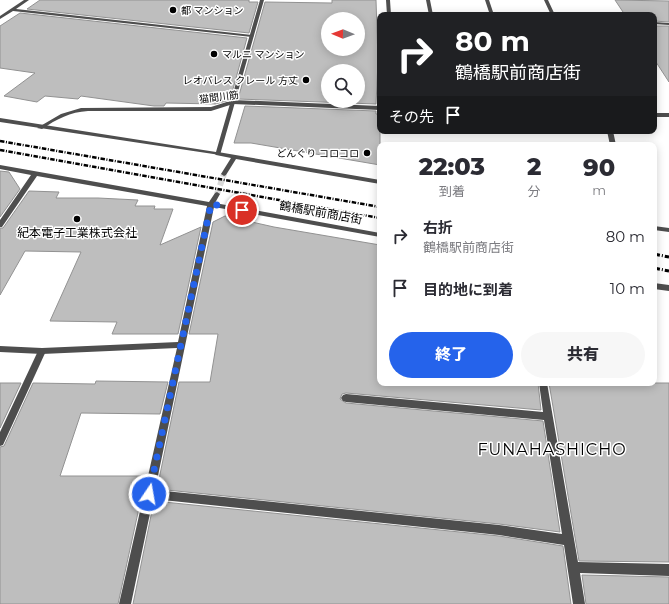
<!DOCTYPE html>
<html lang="ja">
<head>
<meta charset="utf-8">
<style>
  body { margin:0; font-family:Montserrat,"Noto Sans JP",sans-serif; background:#f7f7f7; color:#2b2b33; height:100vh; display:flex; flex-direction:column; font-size:15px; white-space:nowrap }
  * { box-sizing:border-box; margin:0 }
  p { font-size:13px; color:#7c7c81 }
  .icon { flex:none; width:22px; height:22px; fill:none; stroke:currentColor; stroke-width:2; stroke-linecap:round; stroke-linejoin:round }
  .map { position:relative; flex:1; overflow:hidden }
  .details { position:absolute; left:377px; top:142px; width:280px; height:244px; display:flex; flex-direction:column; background:#fff; border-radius:8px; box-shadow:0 2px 10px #0003 }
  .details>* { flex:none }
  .banner { position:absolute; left:377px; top:12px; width:280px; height:122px; border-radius:8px; box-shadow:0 2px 10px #0003; background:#202124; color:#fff; overflow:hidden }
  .needle { width:26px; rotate:271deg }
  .tools { position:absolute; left:321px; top:12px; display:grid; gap:8px }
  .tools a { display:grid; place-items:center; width:44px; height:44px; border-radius:50%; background:#fff; box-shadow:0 2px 10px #0003; font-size:20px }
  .pin { position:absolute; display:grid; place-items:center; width:34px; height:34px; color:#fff; margin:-17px; border:2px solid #fff; border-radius:50%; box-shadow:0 1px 4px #0007 }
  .me { position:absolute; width:44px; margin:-22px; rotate:12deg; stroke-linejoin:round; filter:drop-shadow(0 0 3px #0008) }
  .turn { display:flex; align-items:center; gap:14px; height:84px; padding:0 12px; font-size:18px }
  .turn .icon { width:52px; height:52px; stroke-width:2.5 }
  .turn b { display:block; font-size:28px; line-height:34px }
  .then { display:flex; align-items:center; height:38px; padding:0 12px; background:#0003; gap:8px; font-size:15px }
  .eta { display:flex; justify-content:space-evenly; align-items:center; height:68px; text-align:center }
  .eta b { font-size:24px; font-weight:800; line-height:28px }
  .cta { display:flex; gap:8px; margin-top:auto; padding:8px 12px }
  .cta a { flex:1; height:46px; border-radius:24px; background:#2563eb; color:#fff; font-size:16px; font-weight:800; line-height:46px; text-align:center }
  .cta a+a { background:#f7f7f7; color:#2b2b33 }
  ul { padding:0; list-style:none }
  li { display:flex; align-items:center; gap:12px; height:52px; padding:0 12px }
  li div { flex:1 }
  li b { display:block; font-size:15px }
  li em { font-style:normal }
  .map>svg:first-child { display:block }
  .building { fill:#bebebe; stroke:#929292; fill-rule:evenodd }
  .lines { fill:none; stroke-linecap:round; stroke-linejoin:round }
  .minor-tunnel { stroke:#d9d9d9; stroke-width:6; stroke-dasharray:6 3; stroke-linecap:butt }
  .service { fill:#4e4e4e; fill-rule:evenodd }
  .minor { fill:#4e4e4e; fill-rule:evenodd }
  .tertiary { fill:#4e4e4e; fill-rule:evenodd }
  .rail-far1 { stroke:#000; stroke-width:2.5; stroke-dasharray:4.5 1.5 1 1.5; stroke-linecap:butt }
  .rail { stroke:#000; stroke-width:3; stroke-dasharray:6 2 1 2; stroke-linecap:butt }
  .route { stroke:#2563eb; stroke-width:7; stroke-dasharray:0 12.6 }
  .poi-dot { fill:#000; stroke:#fff; stroke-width:1.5 }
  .labels { text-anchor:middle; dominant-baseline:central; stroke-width:3; stroke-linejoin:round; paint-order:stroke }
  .far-poi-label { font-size:10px; fill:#000; stroke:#fff; text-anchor:start }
  .far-street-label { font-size:10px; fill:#000; stroke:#fff }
  .street-label { font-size:12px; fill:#000; stroke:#fff }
  .poi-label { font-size:12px; fill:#000; stroke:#fff }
  .near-neighbourhood-label { font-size:16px; letter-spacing:1px; fill:#000; stroke:#fff }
</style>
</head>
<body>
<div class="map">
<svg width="669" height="604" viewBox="0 0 669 604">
  <rect width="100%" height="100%" fill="#fff"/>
  <path class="building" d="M40 0H249V2H258L249 33 27 9Z
    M332 0H376L378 61 376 104 238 99 265 2 332 3ZM328 19H358V49H328ZM328 71H358V101H328Z
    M615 0 669 1V22L654 21V15H625Z
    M20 13 247 38 230 100 215 104 166 103 164 106H154L81 96 78 99 45 96 37 102 4 96 35 73 0 68V26Z
    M654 26H669V82L654 59Z
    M245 106 376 111V114H380V165L251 143H234Z
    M0 171 9 172 20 189 0 217Z
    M29 191 59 192 56 198H98L138 200 135 206H155L154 209H173L160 245 201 227 178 334H112L117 322 50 321 81 252 25 251 0 295V228H3Z
    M225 216 274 227 380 245V383H538L541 410 346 393 342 394 340 399 346 403 543 421 560 532 499 524 157 489 179 382H210L218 334H189L213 222Z
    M96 381 168 382 160 414 81 413 60 476H146L118 604H0V447L4 446 33 383 95 384Z
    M0 383H21L0 428Z
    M549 383H669V562L579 561Z
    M154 501 499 536 563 546 571 604H133Z
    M582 575 669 577V604H586Z"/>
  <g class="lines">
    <path class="minor-tunnel" d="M217 194 224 174"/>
    <path class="service" d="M42 348 45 349 46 351 3 445 0 446V432L38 351 39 349Z"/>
    <path class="minor" d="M24 0H29L16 9 252 35 254 36 252 37 13 11 0 19V16Z
      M386 0H390L391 15H387Z
      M426 0H430L433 15H429Z
      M485 0H489L494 15H490Z
      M544 0H548L555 15H551Z
      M654 22 669 23V25L654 24Z
      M233 100 380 106V110L233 104 211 111H88C70 112 57 119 42 129L37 128 61 114 81 108 211 107Z
      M654 113H669V117H654Z
      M607 131H613L616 145H610Z
      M218 152 380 180V184L236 159 226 175 224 176 221 174 231 158 216 155 215 154Z
      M0 165 209 202 215 193 217 192 220 194 215 203 380 233V237L214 207 155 490 499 525 562 534 544 420 346 402 343 401 341 398 343 395 346 394 543 412 539 383H547L578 562 669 564V576L580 573 585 604H573L564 545 499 535 153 499 131 604H119L177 348 42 354 0 352V346L42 348 178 342 207 206 37 176 2 227H0V220L31 175 0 169Z
      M654 226 669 228V232L654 230Z
      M654 283 669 285V291L654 289Z"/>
    <path class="tertiary" d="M260 0H264L220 155 0 122V118L216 152Z"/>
    <path class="rail-far1" d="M0 141 380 207
      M0 150 380 218"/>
    <path class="rail" d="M654 254 669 257
      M654 268 669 271"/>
  </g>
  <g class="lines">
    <path class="route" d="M149 494 211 204 242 210"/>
  </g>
  <g class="poi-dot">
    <circle cx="173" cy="10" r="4"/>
    <circle cx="214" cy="54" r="4"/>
    <circle cx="306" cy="80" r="4"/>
    <circle cx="367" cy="153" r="4"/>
    <circle cx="77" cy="219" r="4"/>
  </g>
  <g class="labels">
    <g class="far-poi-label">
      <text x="181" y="10">都 マンション</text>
      <text x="222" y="54">マルニ マンション</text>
      <text x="298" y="80" text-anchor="end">レオパレス クレール 方丈</text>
      <text x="359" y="153" text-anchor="end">どんぐり コロコロ</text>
    </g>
    <g class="far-street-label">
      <text transform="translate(219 97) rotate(-7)">猫間川筋</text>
    </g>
    <g class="street-label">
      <text transform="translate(321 212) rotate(10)">鶴橋駅前商店街</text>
    </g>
    <g class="poi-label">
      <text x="77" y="232">紀本電子工業株式会社</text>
    </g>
    <g class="near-neighbourhood-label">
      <text x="552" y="449">FUNAHASHICHO</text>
    </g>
  </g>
</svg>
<div class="tools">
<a><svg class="needle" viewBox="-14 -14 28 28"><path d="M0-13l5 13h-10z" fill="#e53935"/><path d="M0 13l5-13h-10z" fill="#7c7c81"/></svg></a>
<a><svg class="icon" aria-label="search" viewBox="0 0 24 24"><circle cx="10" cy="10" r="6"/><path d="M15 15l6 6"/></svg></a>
</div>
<div class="pin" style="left:242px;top:210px;background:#d93025"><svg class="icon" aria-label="arrive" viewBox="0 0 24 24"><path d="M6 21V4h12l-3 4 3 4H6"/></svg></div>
<svg class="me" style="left:149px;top:494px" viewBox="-20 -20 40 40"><circle r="17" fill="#2563eb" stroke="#fff" stroke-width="3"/><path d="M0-11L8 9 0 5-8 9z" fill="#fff"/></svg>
<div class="banner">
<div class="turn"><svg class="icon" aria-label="right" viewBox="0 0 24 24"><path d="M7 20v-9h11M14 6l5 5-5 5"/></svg><div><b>80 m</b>鶴橋駅前商店街</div></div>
<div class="then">その先<svg class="icon" aria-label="arrive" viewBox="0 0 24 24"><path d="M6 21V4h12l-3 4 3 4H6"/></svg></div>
</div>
<section class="details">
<div class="eta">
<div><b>22:03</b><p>到着</p></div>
<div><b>2</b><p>分</p></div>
<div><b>90</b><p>m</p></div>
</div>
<ul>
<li><svg class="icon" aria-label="right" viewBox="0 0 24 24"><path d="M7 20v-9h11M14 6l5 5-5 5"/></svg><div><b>右折</b><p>鶴橋駅前商店街</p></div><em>80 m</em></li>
<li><svg class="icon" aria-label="arrive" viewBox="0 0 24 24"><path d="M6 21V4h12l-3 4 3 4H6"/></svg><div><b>目的地に到着</b></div><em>10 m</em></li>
</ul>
<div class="cta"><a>終了</a><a>共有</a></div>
</section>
</div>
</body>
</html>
